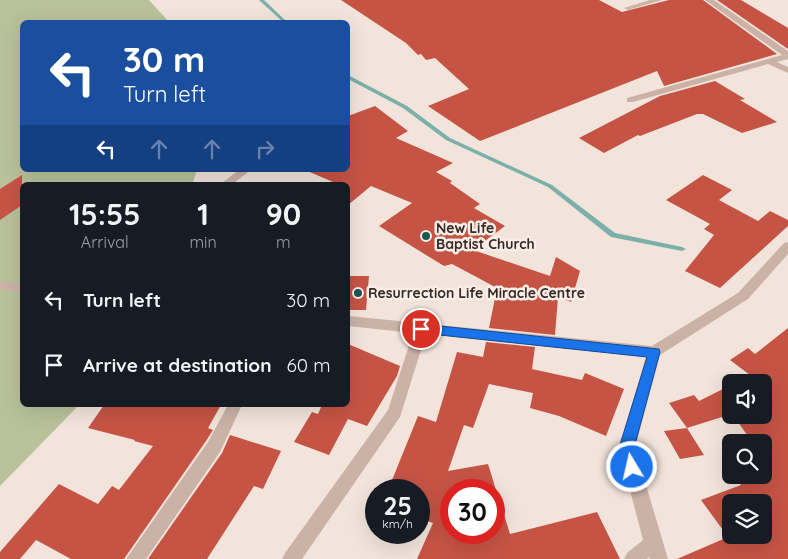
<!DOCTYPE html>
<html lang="en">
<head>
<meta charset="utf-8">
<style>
  body { margin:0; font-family:Quicksand,sans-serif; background:#242831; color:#f1f3f6; height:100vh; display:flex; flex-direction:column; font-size:19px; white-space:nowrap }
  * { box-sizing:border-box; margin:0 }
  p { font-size:16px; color:#9ea1a6 }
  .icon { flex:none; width:28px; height:28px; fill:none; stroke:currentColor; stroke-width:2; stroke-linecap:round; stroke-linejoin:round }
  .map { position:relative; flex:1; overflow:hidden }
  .sheet { position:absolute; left:20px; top:182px; width:330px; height:225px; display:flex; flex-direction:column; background:#171b24; border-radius:8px; box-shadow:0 5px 20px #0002 }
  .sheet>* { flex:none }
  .top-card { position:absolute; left:20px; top:20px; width:330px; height:152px; border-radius:8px; box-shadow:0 5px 20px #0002; background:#1a4fa0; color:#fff; overflow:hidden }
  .tools { position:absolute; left:722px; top:374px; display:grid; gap:10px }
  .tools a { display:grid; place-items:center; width:50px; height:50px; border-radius:8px; background:#171b24; box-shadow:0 5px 20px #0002; font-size:25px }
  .speed { position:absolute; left:365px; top:479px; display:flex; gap:10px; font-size:25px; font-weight:700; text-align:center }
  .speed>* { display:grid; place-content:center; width:65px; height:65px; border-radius:50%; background:#171b24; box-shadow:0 5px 20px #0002; line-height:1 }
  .speed small { font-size:12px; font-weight:400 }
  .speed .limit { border:8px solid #d22; background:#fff; color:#111 }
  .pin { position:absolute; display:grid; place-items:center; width:42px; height:42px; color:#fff; margin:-21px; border:2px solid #fff; border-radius:50%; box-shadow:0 1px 5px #0007 }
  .me { position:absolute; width:55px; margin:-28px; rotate:351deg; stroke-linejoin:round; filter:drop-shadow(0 0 4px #0008) }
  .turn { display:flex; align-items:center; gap:18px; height:105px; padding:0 20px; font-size:22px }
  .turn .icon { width:65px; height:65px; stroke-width:2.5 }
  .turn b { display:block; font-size:35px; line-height:42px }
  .lanes { display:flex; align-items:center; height:48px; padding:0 20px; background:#0003; justify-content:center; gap:25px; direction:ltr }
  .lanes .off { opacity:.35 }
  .eta { display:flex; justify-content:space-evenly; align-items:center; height:85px; text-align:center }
  .eta b { font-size:30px; font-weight:700; line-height:35px }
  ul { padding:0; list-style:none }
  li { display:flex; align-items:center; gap:15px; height:65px; padding:0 20px }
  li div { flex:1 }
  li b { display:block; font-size:19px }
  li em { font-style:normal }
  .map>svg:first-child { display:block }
  .green { fill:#b9c19b }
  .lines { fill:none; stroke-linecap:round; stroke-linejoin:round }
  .stream { fill:#7aafaa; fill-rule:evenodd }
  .building { fill:#c65445; fill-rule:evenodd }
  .minor { fill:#cab2a7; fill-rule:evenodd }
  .route { fill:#1a73e8; stroke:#114b97 }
  .poi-dot { fill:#1d5854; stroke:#f9efe8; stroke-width:2 }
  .labels { text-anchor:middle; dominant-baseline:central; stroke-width:5; stroke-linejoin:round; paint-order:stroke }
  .poi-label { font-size:14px; font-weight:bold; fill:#362a28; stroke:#f9efe8; text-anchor:start }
</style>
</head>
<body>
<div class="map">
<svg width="788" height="559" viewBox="0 0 788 559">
  <rect width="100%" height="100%" fill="#f2e4db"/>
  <path class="green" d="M0 0H149L169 22H22V170H197L192 185H22V405H79L0 486Z"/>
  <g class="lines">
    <path class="stream" d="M259 0H264L287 22H283Z
      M348 75 407 106 450 138 552 185 615 233 682 247 686 249 682 251 611 237 548 187 446 140 403 108 348 79Z"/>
  </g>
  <path class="building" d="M341 0H599L622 12 669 0H703L777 54 664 86 657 71 480 141 428 106 469 89 435 58 426 60 421 54 418 55 406 43Z
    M717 0H741L788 28V49Z
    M715 81 745 99 740 100 777 122 742 133 703 114H697L640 136 638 135 604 153 579 138 660 96Z
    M375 106 408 131 396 138 453 163 436 172 452 181 450 183 480 204 474 208 505 226 473 250 550 276 556 257 580 271 571 302 558 297 555 335 489 328 497 288 452 264 444 266 379 226 412 203 371 186 348 205V185H340L305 170H348V116Z
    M22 175V205L0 220V189Z
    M703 175 732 190 719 200 758 221 770 211 788 220V226L720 288 685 271 714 235 704 229 710 224 666 200Z
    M348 276H369L366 310H348Z
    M788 328V559H677L728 537 701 500 741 485 736 478 743 475H764V467L768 465 764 459V442H752L733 415 725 420 722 417 687 428 669 403 694 395 699 401 731 385V415H764V382H736L750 375 730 360 748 348 755 354ZM731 502H764V535H731Z
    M486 342 535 347 532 369 582 380 585 373 624 389 606 436 559 416 530 408 533 393 489 384 473 428 464 425 448 471 488 464 496 490H451V532H494V495H498L510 534 597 512 620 559H417L433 523 419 518V490H388L418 416 436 422 457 352 483 357Z
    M348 344 400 366 397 376 367 426 348 419 329 455 294 442 312 412 318 414 322 405H348Z
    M104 405H221L208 428 213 430 206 441 124 559H71L36 540 20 559H0V552L59 484 98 504 112 486 119 490 153 446 134 441 135 440 88 428Z
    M687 428 704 455 680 459 664 431Z
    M230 435 281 451 263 489 254 486 207 559H148L222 453Z"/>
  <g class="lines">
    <path class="minor" d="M650 0H662L628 10 624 8Z
      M705 0H714L788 51V59L777 62 788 67V73L768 64 633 102H627V98L782 55Z
      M239 170H251L231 185H219Z
      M788 242V254L748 299 660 355 635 448 668 559H650L649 557 647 559H624L627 553 643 540 619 448 646 357 426 334 400 417 302 559H282L285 553 388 410 413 333 348 326V316L652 346 738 293 784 243Z
      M0 281 22 284V292L0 289Z
      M228 405H242L220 452 146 559H126L208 442Z"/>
  </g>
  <path class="route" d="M421 324 659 349 660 352 634 448 639 467 637 472 632 474 627 472 619 448 647 357 421 333 416 332 415 329 416 325Z"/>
  <g class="poi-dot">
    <circle cx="426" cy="236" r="5"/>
    <circle cx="358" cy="293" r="5"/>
  </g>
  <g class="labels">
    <g class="poi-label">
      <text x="436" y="228">New Life<tspan x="436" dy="16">Baptist Church</tspan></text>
      <text x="368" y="293">Resurrection Life Miracle Centre</text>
    </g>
  </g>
</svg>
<div class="tools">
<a><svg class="icon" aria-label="sound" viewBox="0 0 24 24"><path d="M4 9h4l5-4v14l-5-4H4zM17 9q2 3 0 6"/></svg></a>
<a><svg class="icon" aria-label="search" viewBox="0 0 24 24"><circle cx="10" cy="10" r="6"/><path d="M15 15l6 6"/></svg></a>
<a><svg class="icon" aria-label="layers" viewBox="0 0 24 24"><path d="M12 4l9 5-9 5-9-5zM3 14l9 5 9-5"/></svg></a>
</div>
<div class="speed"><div>25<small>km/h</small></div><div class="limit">30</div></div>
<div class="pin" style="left:421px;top:329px;background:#d93025"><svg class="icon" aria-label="arrive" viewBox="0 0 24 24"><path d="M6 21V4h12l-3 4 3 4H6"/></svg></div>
<svg class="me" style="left:632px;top:467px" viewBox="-20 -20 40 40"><circle r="17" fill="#1a73e8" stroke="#fff" stroke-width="3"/><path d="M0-11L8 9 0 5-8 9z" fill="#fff"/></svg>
<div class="top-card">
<div class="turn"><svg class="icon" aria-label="left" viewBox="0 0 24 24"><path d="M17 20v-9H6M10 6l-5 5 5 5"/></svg><div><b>30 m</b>Turn left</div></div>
<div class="lanes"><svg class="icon" aria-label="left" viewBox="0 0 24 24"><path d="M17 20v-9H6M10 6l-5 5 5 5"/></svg><svg class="icon off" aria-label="ahead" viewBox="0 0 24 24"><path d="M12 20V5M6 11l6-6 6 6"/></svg><svg class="icon off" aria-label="ahead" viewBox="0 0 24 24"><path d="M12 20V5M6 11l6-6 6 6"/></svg><svg class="icon off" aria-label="right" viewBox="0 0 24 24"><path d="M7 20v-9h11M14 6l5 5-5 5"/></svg></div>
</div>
<section class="sheet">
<div class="eta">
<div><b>15:55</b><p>Arrival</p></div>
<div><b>1</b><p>min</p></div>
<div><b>90</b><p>m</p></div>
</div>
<ul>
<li><svg class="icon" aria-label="left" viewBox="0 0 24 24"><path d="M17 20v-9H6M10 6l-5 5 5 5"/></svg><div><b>Turn left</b></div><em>30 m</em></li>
<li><svg class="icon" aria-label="arrive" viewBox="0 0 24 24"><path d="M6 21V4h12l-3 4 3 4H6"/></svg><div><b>Arrive at destination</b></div><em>60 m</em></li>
</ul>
</section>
</div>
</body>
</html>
